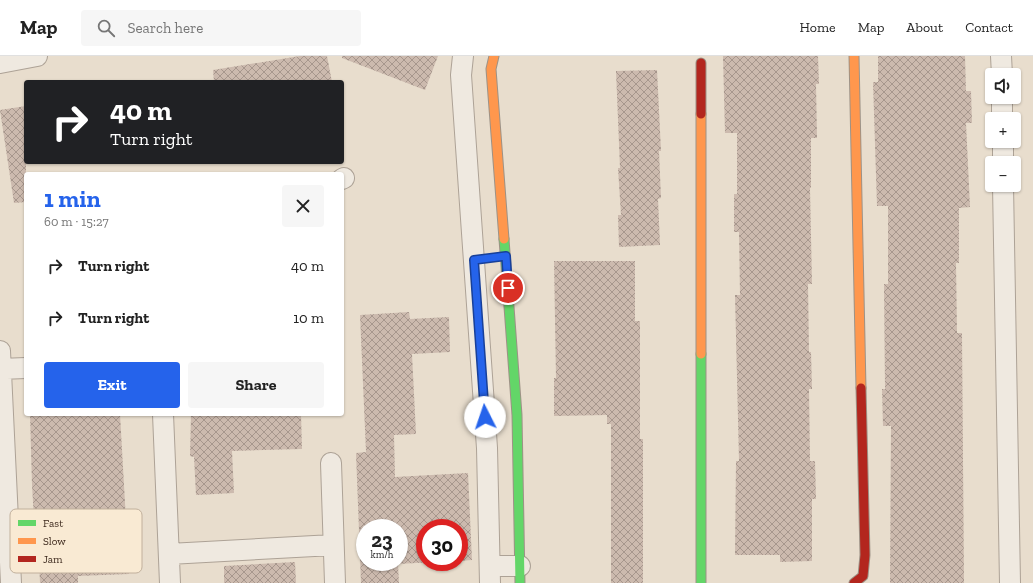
<!DOCTYPE html>
<html lang="en">
<head>
<meta charset="utf-8">
<style>
  body { margin:0; font-family:"Zilla Slab",serif; background:#f6f6f6; color:#222; height:100vh; display:flex; flex-direction:column; font-size:15px; white-space:nowrap }
  * { box-sizing:border-box; margin:0 }
  p { font-size:13px; color:#767676 }
  .icon { flex:none; width:22px; height:22px; fill:none; stroke:currentColor; stroke-width:2; stroke-linecap:round; stroke-linejoin:round }
  .map { position:relative; flex:1; overflow:hidden }
  .panel { position:absolute; left:24px; top:116px; width:320px; height:244px; display:flex; flex-direction:column; background:#fff; border-radius:4px; box-shadow:0 1px 3px #0004 }
  .panel>* { flex:none }
  .hud { position:absolute; left:24px; top:24px; width:320px; height:84px; border-radius:4px; box-shadow:0 1px 3px #0004; background:#202124; color:#fff; overflow:hidden }
  .controls { position:absolute; left:985px; top:12px; display:grid; gap:8px }
  .controls a { display:grid; place-items:center; width:36px; height:36px; border-radius:4px; background:#fff; box-shadow:0 1px 3px #0004; font-size:20px }
  .speed { position:absolute; left:356px; top:463px; display:flex; gap:8px; font-size:20px; font-weight:700; text-align:center }
  .speed>* { display:grid; place-content:center; width:52px; height:52px; border-radius:50%; background:#fff; box-shadow:0 1px 3px #0004; line-height:1 }
  .speed small { font-size:10px; font-weight:400 }
  .speed .limit { border:6px solid #d22; background:#fff; color:#111 }
  .pin { position:absolute; display:grid; place-items:center; width:34px; height:34px; color:#fff; margin:-17px; border:2px solid #fff; border-radius:50%; box-shadow:0 1px 4px #0007 }
  .me { position:absolute; width:44px; margin:-22px; rotate:356deg; stroke-linejoin:round; filter:drop-shadow(0 0 3px #0008) }
  .turn { display:flex; align-items:center; gap:14px; height:84px; padding:0 20px; font-size:18px }
  .turn .icon { width:52px; height:52px; stroke-width:2.5 }
  .turn b { display:block; font-size:28px; line-height:34px }
  .round { display:grid; place-items:center; flex:none; width:42px; height:42px; border-radius:4px; background:#f6f6f6 }
  .headline { display:flex; align-items:center; justify-content:space-between; height:68px; padding:0 20px }
  h1 { font-size:24px; font-weight:700; line-height:30px; color:#2563eb }
  .cta { display:flex; gap:8px; margin-top:auto; padding:8px 20px }
  .cta a { flex:1; height:46px; border-radius:4px; background:#2563eb; color:#fff; font-size:16px; font-weight:700; line-height:46px; text-align:center }
  .cta a+a { background:#f6f6f6; color:#222 }
  ul { padding:0; list-style:none }
  li { display:flex; align-items:center; gap:12px; height:52px; padding:0 20px }
  li div { flex:1 }
  li b { display:block; font-size:15px }
  li em { font-style:normal }
  header { display:flex; align-items:center; gap:24px; box-sizing:border-box; height:56px; padding:0 20px; background:#fff; border-bottom:1px solid #e0e0e0 }
  header strong { font-size:19px }
  nav { display:flex; gap:22px; margin-inline-start:auto; font-size:14px }
  .search { width:280px; height:36px; background:#f6f6f6; display:flex; align-items:center; gap:10px; box-sizing:border-box; padding:0 14px; border-radius:4px; color:#767676; font-size:15px }
  .map>svg:first-child { display:block }
  .building { fill:url(#building-cross-hatch); fill-rule:evenodd }
  .lines { fill:none; stroke-linecap:round; stroke-linejoin:round }
  .street-casing { stroke:#ada296; stroke-width:22 }
  .fast-casing { stroke:#9d9286; stroke-width:11 }
  .slow-casing { stroke:#9d9286; stroke-width:11 }
  .jam-casing { stroke:#9d9286; stroke-width:11 }
  .street { stroke:#efe9e0; stroke-width:20 }
  .fast { stroke:#63d668; stroke-width:9 }
  .slow { stroke:#ff974d; stroke-width:9 }
  .jam { stroke:#b3261e; stroke-width:9 }
  .route-casing { stroke:#184099; stroke-width:10 }
  .route { stroke:#2563eb; stroke-width:7 }
  .key { fill:#f9ead3; stroke:#c1b09c; stroke-width:1 }
  .key-label { font-size:11px; fill:#3d291d }
</style>
</head>
<body>
<header>
<strong>Map</strong>
<div class="search"><svg class="icon" aria-label="search" viewBox="0 0 24 24"><circle cx="10" cy="10" r="6"/><path d="M15 15l6 6"/></svg>Search here</div>
<nav><a>Home</a><a>Map</a><a>About</a><a>Contact</a></nav>
</header>
<div class="map">
<svg width="1033" height="527" viewBox="0 0 1033 527">
  <defs>
    <pattern id="building-cross-hatch" width="8" height="8" patternUnits="userSpaceOnUse"><rect width="8" height="8" fill="#ccbaae"/><path d="M0 0l8 8M0 8l8-8" fill="none" stroke="#a7978d"/></pattern>
  </defs>
  <rect width="100%" height="100%" fill="#e8ddcd"/>
  <path class="building" d="M300 0H327L332 26H214L213 14Z
    M342 0H438L425 34 342 2Z
    M723 0H818L819 28H816L817 82H811V132H810L812 228H808L809 296H811L812 333H809L810 405H815L816 443H812V505L780 506V499H735L736 405H739L735 239H740L739 176H734V138H737V77H725Z
    M878 0H965L966 35H971L972 67H966L970 151 959 152V207H956L957 277H962L964 527H890L891 370H883L882 333H885L884 228H888V150H877L873 26H878Z
    M657 14 661 95H659L661 142 658 143 660 189 619 191 618 159H621L618 112H620L616 15Z
    M26 50V146L14 147 0 54Z
    M554 205H635V265H640V383H643V527H611V368H607V359L554 360V322H556Z
    M409 256 410 263 449 261 450 296 412 298 416 378 394 379 395 421 468 417 472 504 459 505V472H425V506H435L398 508 399 527H361L356 397 366 396 360 259ZM365 472H399V506H365Z
    M30 358H120L129 518 78 520V527H40L38 480H35L32 429Z
    M191 358H301L302 393 232 395 234 437 196 439 194 401 190 400Z
    M295 506 296 527H224V510Z"/>
  <g class="lines">
    <g class="street-casing">
      <path id="street" d="M463 0 461 19 487 392 490 527
        M1001 0 1002 19
        M0 7 37 0
        M1002 41V63
        M1003 85V107
        M342 123 344 122
        M1003 129 1010 527
        M0 295 11 527
        M0 313 26 312
        M163 358 170 527
        M331 407 335 527
        M169 498 333 489
        M490 510H520"/>
    </g>
    <g class="fast-casing">
      <path id="fast" d="M504 183 517 359 520 527
        M701 298V527"/>
    </g>
    <g class="slow-casing">
      <path id="slow" d="M494 0 491 13 504 183
        M854 0 861 332
        M701 58V298"/>
    </g>
    <g class="jam-casing">
      <path id="jam" d="M701 7V58
        M854 527 863 520 865 499 861 332"/>
    </g>
    <use href="#street" class="street"/>
    <use href="#fast" class="fast"/>
    <use href="#slow" class="slow"/>
    <use href="#jam" class="jam"/>
  </g>
  <g class="lines">
    <g class="route-casing">
      <path id="route" d="M485 361 474 204 506 200 508 232"/>
    </g>
    <use href="#route" class="route"/>
  </g>
  <rect x="10" y="453" width="132" height="64" rx="6" class="key"/>
  <rect x="18" y="464" width="18" height="6" fill="#63d668"/>
  <rect x="18" y="482" width="18" height="6" fill="#ff974d"/>
  <rect x="18" y="500" width="18" height="6" fill="#b3261e"/>
  <g class="key-label">
    <text x="43" y="471">Fast</text>
    <text x="43" y="489">Slow</text>
    <text x="43" y="507">Jam</text>
  </g>
</svg>
<div class="controls">
<a><svg class="icon" aria-label="sound" viewBox="0 0 24 24"><path d="M4 9h4l5-4v14l-5-4H4zM17 9q2 3 0 6"/></svg></a>
<a>+</a>
<a>−</a>
</div>
<div class="speed"><div>23<small>km/h</small></div><div class="limit">30</div></div>
<div class="pin" style="left:508px;top:232px;background:#d93025"><svg class="icon" aria-label="arrive" viewBox="0 0 24 24"><path d="M6 21V4h12l-3 4 3 4H6"/></svg></div>
<svg class="me" style="left:485px;top:361px" viewBox="-20 -20 40 40"><circle r="19" fill="#fff"/><path d="M0-13L10 11 0 6-10 11z" fill="#2563eb"/></svg>
<div class="hud">
<div class="turn"><svg class="icon" aria-label="right" viewBox="0 0 24 24"><path d="M7 20v-9h11M14 6l5 5-5 5"/></svg><div><b>40 m</b>Turn right</div></div>
</div>
<section class="panel">
<div class="headline"><div><h1>1 min</h1><p>60 m · 15:27</p></div><a class="round"><svg class="icon" aria-label="close" viewBox="0 0 24 24"><path d="M6 6l12 12M18 6L6 18"/></svg></a></div>
<ul>
<li><svg class="icon" aria-label="right" viewBox="0 0 24 24"><path d="M7 20v-9h11M14 6l5 5-5 5"/></svg><div><b>Turn right</b></div><em>40 m</em></li>
<li><svg class="icon" aria-label="right" viewBox="0 0 24 24"><path d="M7 20v-9h11M14 6l5 5-5 5"/></svg><div><b>Turn right</b></div><em>10 m</em></li>
</ul>
<div class="cta"><a>Exit</a><a>Share</a></div>
</section>
</div>
</body>
</html>
